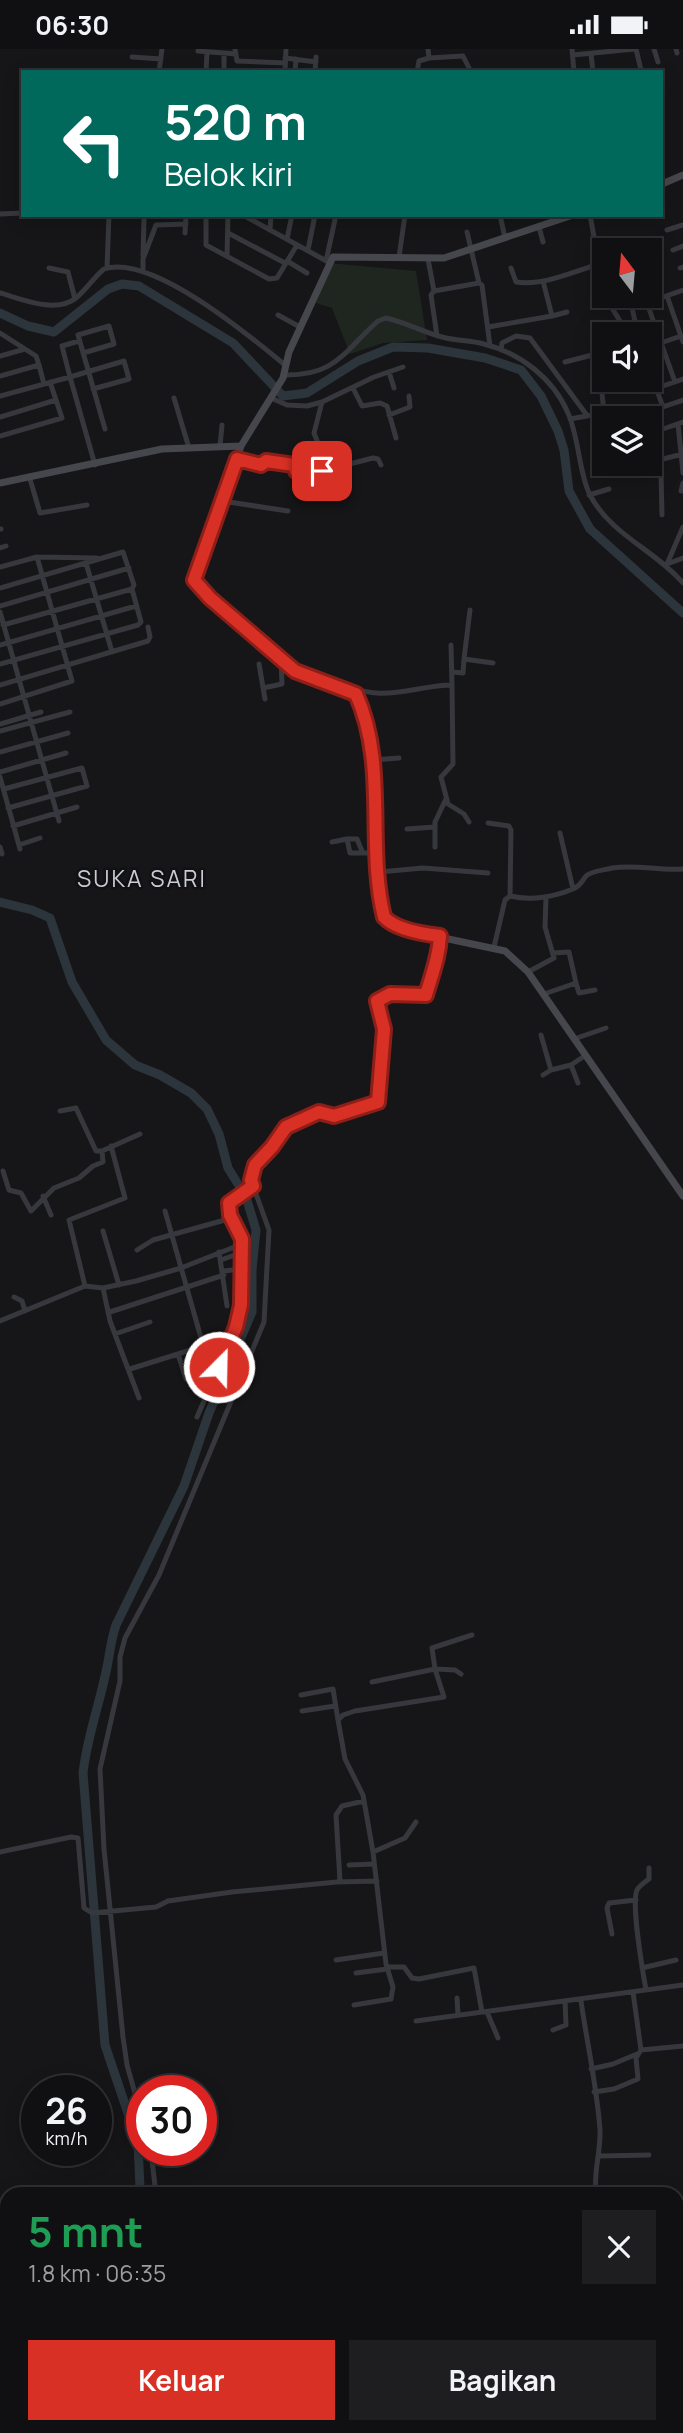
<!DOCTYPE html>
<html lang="id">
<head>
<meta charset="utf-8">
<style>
  body { margin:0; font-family:Manrope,sans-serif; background:#1e1e20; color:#f1f3f6; height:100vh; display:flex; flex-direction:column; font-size:26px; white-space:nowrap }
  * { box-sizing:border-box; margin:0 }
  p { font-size:23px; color:#9c9d9f }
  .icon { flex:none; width:38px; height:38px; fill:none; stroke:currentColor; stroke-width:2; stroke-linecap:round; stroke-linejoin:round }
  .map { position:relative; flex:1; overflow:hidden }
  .panel { position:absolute; left:0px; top:2138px; width:684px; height:247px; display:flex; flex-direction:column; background:#101012; border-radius:21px 21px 0 0; box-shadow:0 4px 18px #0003,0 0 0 2px #303032 }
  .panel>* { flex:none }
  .hud { position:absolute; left:21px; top:21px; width:642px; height:147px; border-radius:0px; box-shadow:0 4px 18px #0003,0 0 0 2px #303032; background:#00695c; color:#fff; overflow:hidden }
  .needle { width:46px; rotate:344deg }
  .tools { position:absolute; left:592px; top:189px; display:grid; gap:14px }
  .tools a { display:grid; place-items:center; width:70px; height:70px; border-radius:0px; background:#101012; box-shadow:0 4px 18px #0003,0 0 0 2px #303032; font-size:35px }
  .speed { position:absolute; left:21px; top:2026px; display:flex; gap:14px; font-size:35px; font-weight:700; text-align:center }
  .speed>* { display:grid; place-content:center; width:91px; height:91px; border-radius:50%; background:#101012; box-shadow:0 4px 18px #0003,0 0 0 2px #303032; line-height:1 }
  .speed small { font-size:18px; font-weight:400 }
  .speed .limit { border:10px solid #d22; background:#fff; color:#111 }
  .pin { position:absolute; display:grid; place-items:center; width:60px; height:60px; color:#fff; margin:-30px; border-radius:14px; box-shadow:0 4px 10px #0006 }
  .me { position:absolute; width:77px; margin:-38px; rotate:23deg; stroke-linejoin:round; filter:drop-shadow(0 0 5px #0008) }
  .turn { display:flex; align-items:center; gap:24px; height:147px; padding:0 28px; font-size:32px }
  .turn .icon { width:91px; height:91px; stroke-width:2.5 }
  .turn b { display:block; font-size:49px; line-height:60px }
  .round { display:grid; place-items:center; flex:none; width:74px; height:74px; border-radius:0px; background:#1e1e20 }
  .summary { display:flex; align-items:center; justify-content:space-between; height:119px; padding:0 28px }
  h1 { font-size:42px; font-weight:700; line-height:52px; color:#1e9e55 }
  .cta { display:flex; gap:14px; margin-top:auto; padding:14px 28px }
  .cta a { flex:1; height:80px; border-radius:0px; background:#d93025; color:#fff; font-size:28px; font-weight:700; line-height:80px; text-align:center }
  .cta a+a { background:#1e1e20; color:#f1f3f6 }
  .status { display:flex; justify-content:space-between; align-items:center; height:49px; padding:0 35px; background:#101012; direction:ltr }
  .status svg { height:19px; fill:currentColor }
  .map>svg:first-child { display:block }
  .green { fill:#1e261f }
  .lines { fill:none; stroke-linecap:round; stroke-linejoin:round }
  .river { stroke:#2c353c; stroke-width:9 }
  .street { stroke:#37383d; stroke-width:5 }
  .secondary { stroke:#45474d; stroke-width:7 }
  .route-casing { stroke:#8d1f18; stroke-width:18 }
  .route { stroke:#d93025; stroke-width:12 }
  .labels { text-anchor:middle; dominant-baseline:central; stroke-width:5; stroke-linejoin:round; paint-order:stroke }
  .quarter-label { font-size:23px; letter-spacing:2px; fill:#c9ccd4; stroke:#111113 }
</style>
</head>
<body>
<div class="status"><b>06:30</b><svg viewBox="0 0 49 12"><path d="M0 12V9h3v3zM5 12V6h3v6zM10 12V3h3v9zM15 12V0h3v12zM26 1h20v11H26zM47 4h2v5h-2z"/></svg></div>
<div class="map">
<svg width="683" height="2384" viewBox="0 0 683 2384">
  <rect width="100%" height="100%" fill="#161618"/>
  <path class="green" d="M329 214 416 222 427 291 383 294 350 305 332 259 316 254Z"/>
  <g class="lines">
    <path class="river" d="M0 264 28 277 54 283 108 240 122 235 139 237 233 294 283 347 307 344 358 312 393 298 428 299 485 309 521 321 541 347 558 382 564 401 569 442 590 480 683 564
      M0 853 32 861 50 869 72 933 106 991 135 1016 160 1026 191 1044 207 1060 219 1085 228 1119 246 1148 256 1181 252 1221V1263L209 1364 184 1437 116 1576C111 1591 110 1603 107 1618 100 1654 87 1688 83 1724L105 1996 138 2094 140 2139 142 2146
      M169 2378V2384"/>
    <path class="street" d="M235 0 237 12 285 14
      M572 0 574 23
      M636 0 641 21
      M654 0 658 13
      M676 0 677 4
      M198 2 236 5
      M591 5 593 23
      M573 6 634 0
      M132 8 161 10
      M285 9 316 13
      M429 9 463 7 471 23
      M159 23 162 0
      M206 23 207 3
      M224 23V4
      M285 23 286 0
      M295 23 296 10
      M315 23 316 8
      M417 23 419 12 429 9 428 0
      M0 165 23 164
      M206 166V196L269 230 277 229 297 196
      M243 166 330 214
      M500 166 505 189
      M539 178 543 193
      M270 181 271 166
      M667 181 683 176
      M467 183 479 234 482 236 490 297
      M185 184 186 166
      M228 184 285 214
      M287 190 292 166
      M308 201 315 166
      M673 201 683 197
      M143 207 144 170
      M227 207 228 166
      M399 208 405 166
      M428 210 434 242 431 246 437 287
      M287 212 307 224
      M326 212 336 166
      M599 215 604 236
      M49 219 68 223 75 250
      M107 219 109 166
      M511 219 516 233C543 237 573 223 599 215L590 166
      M680 219 683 218
      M143 222V210L156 176 186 175
      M543 232 552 267 567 263
      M434 242 479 234
      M0 244C22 250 56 265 76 249 87 240 94 228 104 220 151 204 250 287 285 316
      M606 247C611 261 621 270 626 285
      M667 247 683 293
      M608 251 622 247
      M647 254 675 333
      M278 266 300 278
      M488 278 552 267
      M0 284 36 307 39 316
      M638 285 632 259 683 241
      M79 292 62 297 70 328 124 312 129 330 93 340
      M649 298 681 287
      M501 301 502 294 516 287 530 289 586 365
      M83 304 114 295 109 277 78 286 105 380
      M0 307 25 300
      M565 313 604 303
      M649 320 663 358
      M389 323 394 339
      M284 326C336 327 343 303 378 272L386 269C405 273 423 283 442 288 456 292 470 291 484 295 520 304 553 329 568 364 579 388 579 425 590 446 611 486 655 501 683 534
      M0 327 39 316 44 335
      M353 339 362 357 380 354 387 357 396 389
      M657 339 683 330
      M602 344 604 364
      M0 347 70 328 95 416
      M174 349 189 399
      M271 349 287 356 307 357 322 353 374 328 403 318
      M322 353 314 384 328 420
      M389 366 410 358 409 347
      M599 366 631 358 636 367 683 351
      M0 368 56 351
      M570 370 598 365 604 393
      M678 375 683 424
      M0 387 62 369 50 333
      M220 397 222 376
      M237 410 261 416 267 412 294 416 296 422H322L373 409 378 410 381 416
      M610 415 618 421 648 418 663 410 683 405
      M30 430 40 464 87 456
      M681 442 683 434
      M589 446 609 440
      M222 452 288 462
      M662 466 660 381 683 373
      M0 480H1
      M0 499 6 497
      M86 514 112 603
      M667 515 683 478
      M667 515 683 509
      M0 518 37 508 97 509
      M0 539 123 503 134 536 132 540 141 573 138 576 0 615
      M0 557 129 519
      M0 563 59 772
      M3 576 132 540
      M0 596 136 557
      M451 596 452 636
      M464 610 470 561
      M259 615 265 650
      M452 623 463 624 464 610 493 614
      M0 636 148 592 150 588 148 578
      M263 639 282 635 281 611
      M354 643C363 640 368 644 377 644 400 646 427 636 452 636L453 715 441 728 448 755 464 765 469 773
      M0 655 72 632 37 508
      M0 675 41 663
      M0 682 70 663
      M0 703 68 684
      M373 711 399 709
      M0 723 66 704
      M0 728 20 800
      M4 740 82 719 87 737 8 759
      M488 774 509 777 511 781 510 847 505 851 494 898
      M13 777 77 758
      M407 780 435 778
      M560 784 573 840
      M347 790H357L362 802
      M332 793 347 790 350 804H377
      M19 796 40 789
      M0 798 2 805
      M435 798V773L446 750
      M379 823 423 819 488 824
      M510 847C531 852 555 848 575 839 581 836 582 832 586 827 591 822 605 821 612 819 637 815 658 822 683 820
      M528 923 554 909 545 878 546 848
      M576 934 579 944 595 941
      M544 945 576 934 569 903 553 904
      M541 986 551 1021
      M574 990 606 979
      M543 1026 551 1021 571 1016
      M578 1034 571 1016 586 1006
      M60 1062 76 1059 96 1102H102
      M3 1122 9 1141 21 1144 31 1162 54 1139 79 1129 93 1117 103 1113 102 1102 140 1085
      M43 1147 51 1166
      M165 1162 205 1303 209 1313 219 1318
      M103 1182 119 1236
      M137 1201 153 1191 232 1169
      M219 1203 227 1257
      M221 1211 243 1203
      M223 1222 242 1220
      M85 1237 69 1171 125 1149 111 1097
      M103 1239 110 1272 139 1349
      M14 1248 22 1252 25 1262
      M110 1263 224 1226
      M0 1272 85 1237 103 1239 136 1232 181 1219 242 1195C240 1180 228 1169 228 1155L253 1137
      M115 1285 150 1273
      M178 1305 203 1297
      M130 1320 178 1305 186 1330
      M197 1368 236 1278 241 1256 242 1195
      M461 1625 455 1621 435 1620 432 1599 472 1586
      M301 1646 333 1640 338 1671
      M302 1662 335 1657
      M0 1803 71 1788 78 1789 84 1859 92 1864 156 1858 168 1852 232 1843 337 1833 377 1832
      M373 1803 405 1789 416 1773
      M349 1816 374 1815
      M340 1832 336 1766 342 1757 364 1752
      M612 1885 607 1859 609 1854 636 1851
      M336 1911 384 1904
      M387 1918H404L412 1929 419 1930 474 1919 482 1963
      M642 1919 676 1911
      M356 1924 387 1920
      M646 1941C643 1924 631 1854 637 1841 639 1837 645 1833 649 1830V1819
      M633 1943 641 2001 683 1997
      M457 1949 458 1966
      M581 1952C587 1994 597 2038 600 2081 601 2103 593 2123 596 2146
      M354 1956 391 1950 393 1938 386 1915 373 1803 363 1746 345 1710 338 1671 343 1666 355 1662 444 1648 435 1620 372 1633
      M487 1963 498 1989
      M416 1972 683 1936
      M553 1981 566 1976 565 1952
      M591 2020 613 2015 637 2005
      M594 2043 614 2040 638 2030 636 2009 641 2001
      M142 2069 127 2016 123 1988 104 1800 100 1720 120 1632V1608L125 1589 159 1526 264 1273 269 1181 251 1131 252 1122 286 1078 317 1063 336 1067 379 1051 384 980 378 952 390 945H426C432 925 439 908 440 887
      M151 2102 156 2146
      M599 2107 649 2106
      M677 2219 683 2220"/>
    <path class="secondary" d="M662 135 683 126
      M573 166 444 209 333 208 289 303 283 329 241 397 194 531 210 549 295 622 354 643 358 648C381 717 377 790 382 863L386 871 425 885 505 902 528 923 683 1147
      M0 434 162 400 241 397"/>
  </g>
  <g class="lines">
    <g class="route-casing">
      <path id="route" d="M219 1318 236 1278 241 1256 242 1190 230 1166 229 1154 253 1137 251 1131 255 1116 272 1098 286 1078 319 1063 334 1067 378 1053 384 980 377 952 390 945 426 946C432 925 439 908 440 887 423 885 395 880 384 868 366 795 388 716 356 645L295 622 210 549 194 531 237 410 261 416 266 412 294 416 296 422H322"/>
    </g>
    <use href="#route" class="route"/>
  </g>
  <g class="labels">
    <g class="quarter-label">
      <text x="142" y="829">SUKA SARI</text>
    </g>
  </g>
</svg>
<div class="tools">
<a><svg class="needle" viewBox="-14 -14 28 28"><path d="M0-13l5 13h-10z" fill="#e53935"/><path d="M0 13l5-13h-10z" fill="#9c9d9f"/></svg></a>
<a><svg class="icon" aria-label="sound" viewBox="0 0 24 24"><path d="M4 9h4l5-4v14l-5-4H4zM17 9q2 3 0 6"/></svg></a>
<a><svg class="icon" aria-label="layers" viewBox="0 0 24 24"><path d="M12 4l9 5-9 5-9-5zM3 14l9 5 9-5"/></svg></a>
</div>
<div class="speed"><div>26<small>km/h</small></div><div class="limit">30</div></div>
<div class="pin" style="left:322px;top:422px;background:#d93025"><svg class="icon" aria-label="arrive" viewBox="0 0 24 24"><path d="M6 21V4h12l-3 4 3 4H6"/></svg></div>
<svg class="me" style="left:219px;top:1318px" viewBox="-20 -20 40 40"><circle r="17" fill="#d93025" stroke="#fff" stroke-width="3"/><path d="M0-11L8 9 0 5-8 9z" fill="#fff"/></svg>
<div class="hud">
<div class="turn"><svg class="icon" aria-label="left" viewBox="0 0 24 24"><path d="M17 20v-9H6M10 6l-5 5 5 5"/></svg><div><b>520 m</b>Belok kiri</div></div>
</div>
<section class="panel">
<div class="summary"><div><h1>5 mnt</h1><p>1.8 km · 06:35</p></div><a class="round"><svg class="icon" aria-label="close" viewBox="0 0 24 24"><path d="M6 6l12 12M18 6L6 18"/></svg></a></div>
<div class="cta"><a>Keluar</a><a>Bagikan</a></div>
</section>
</div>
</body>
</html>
